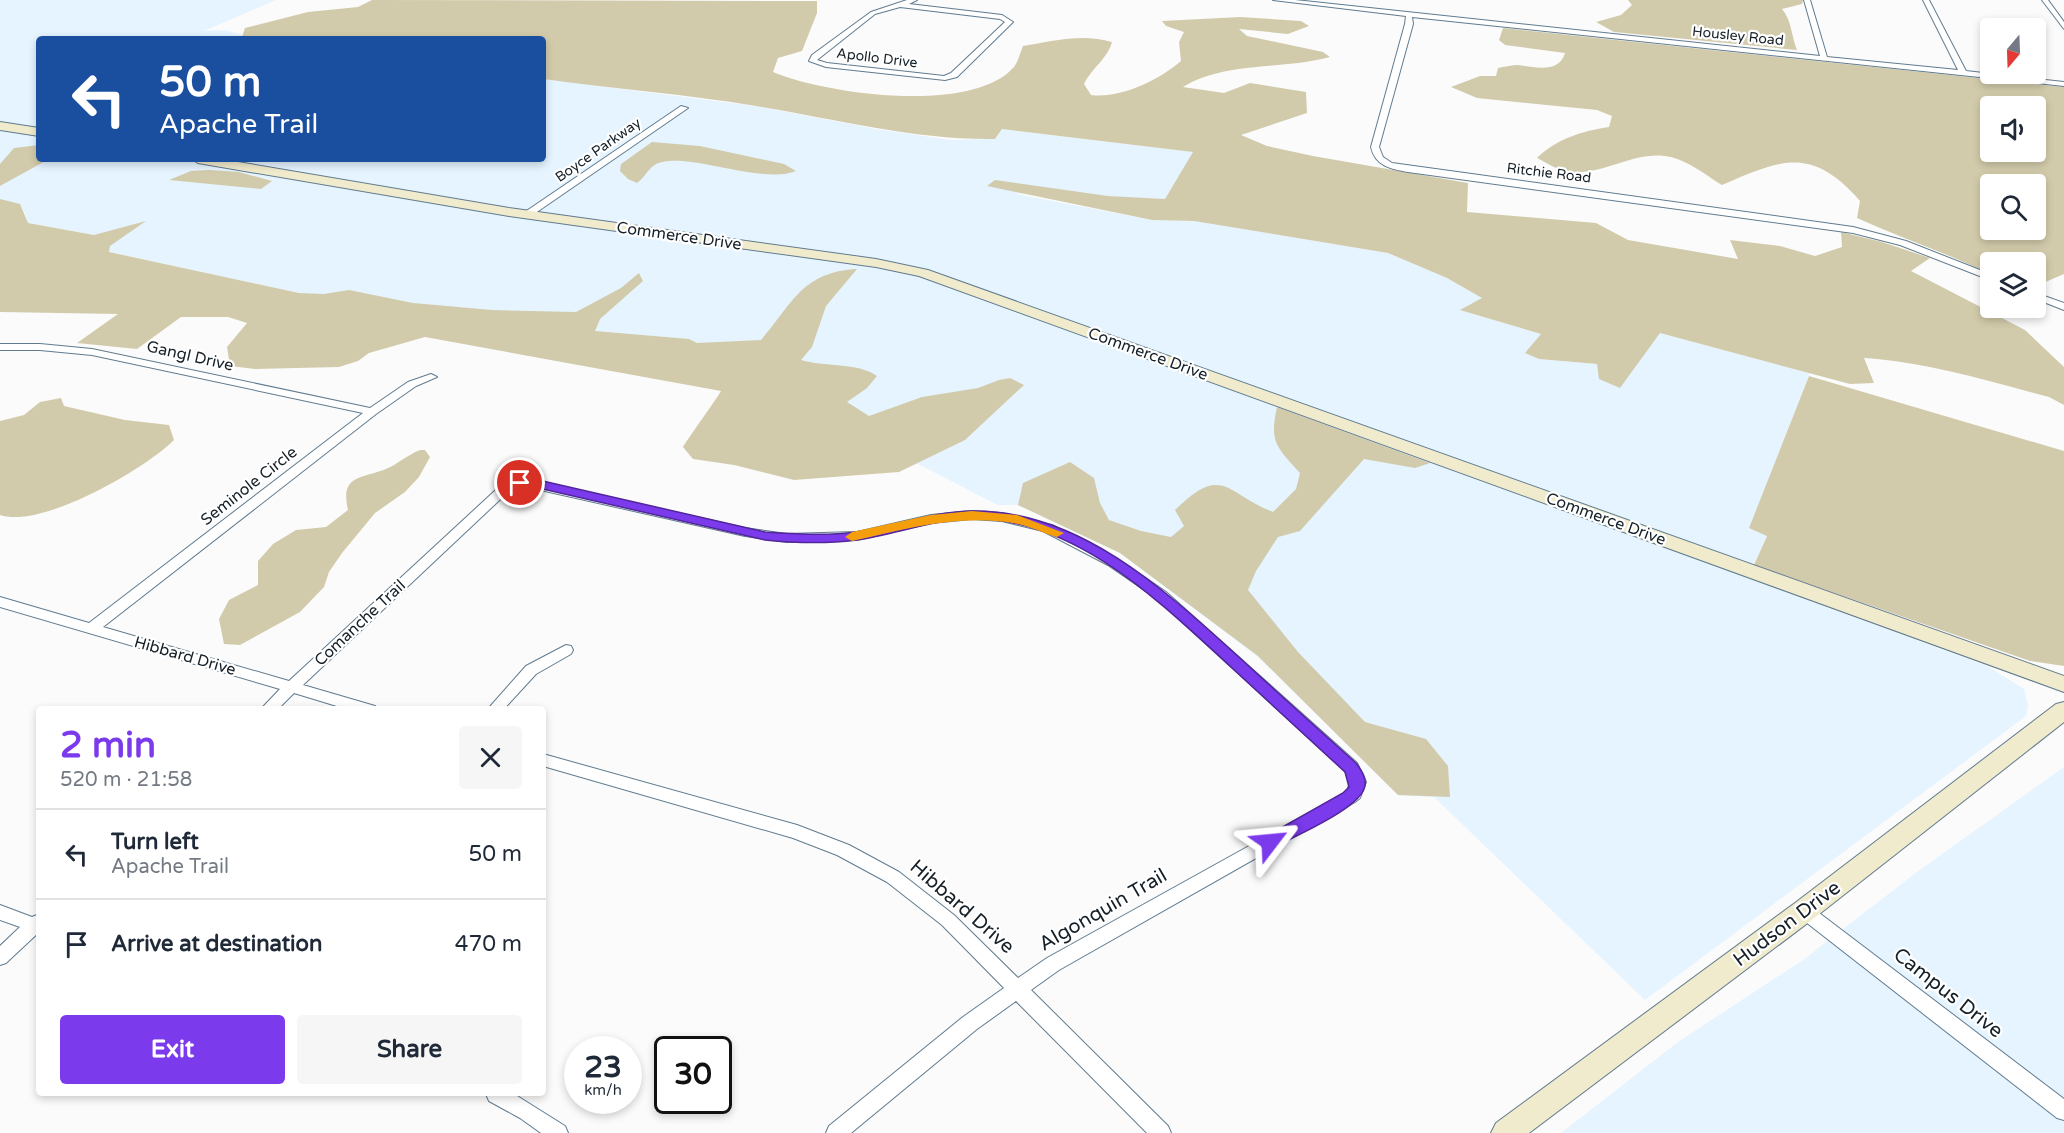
<!DOCTYPE html>
<html lang="en">
<head>
<meta charset="utf-8">
<style>
  body { margin:0; font-family:"Varela Round",sans-serif; background:#f6f6f7; color:#1f2937; height:100vh; display:flex; flex-direction:column; font-size:22px; white-space:nowrap }
  * { box-sizing:border-box; margin:0 }
  p { font-size:20px; color:#747a83 }
  .icon { flex:none; width:33px; height:33px; fill:none; stroke:currentColor; stroke-width:2; stroke-linecap:round; stroke-linejoin:round }
  .map { position:relative; flex:1; overflow:hidden }
  .panel { position:absolute; left:36px; top:706px; width:510px; height:390px; display:flex; flex-direction:column; background:#fff; border-radius:6px; box-shadow:0 3px 9px #0003 }
  .panel>* { flex:none }
  .banner { position:absolute; left:36px; top:36px; width:510px; height:126px; border-radius:6px; box-shadow:0 3px 9px #0003; background:#1a4fa0; color:#fff; overflow:hidden }
  .needle { width:39px; rotate:199deg }
  .tools { position:absolute; left:1980px; top:18px; display:grid; gap:12px }
  .tools a { display:grid; place-items:center; width:66px; height:66px; border-radius:6px; background:#fff; box-shadow:0 3px 9px #0003; font-size:30px }
  .speed { position:absolute; left:564px; top:1036px; display:flex; gap:12px; font-size:30px; font-weight:700; text-align:center }
  .speed>* { display:grid; place-content:center; width:78px; height:78px; border-radius:50%; background:#fff; box-shadow:0 3px 9px #0003; line-height:1 }
  .speed small { font-size:15px; font-weight:400 }
  .speed .limit { border:3px solid #111; border-radius:9px; background:#fff; color:#111 }
  .pin { position:absolute; display:grid; place-items:center; width:51px; height:51px; color:#fff; margin:-26px; border:3px solid #fff; border-radius:50%; box-shadow:0 2px 6px #0007 }
  .me { position:absolute; width:66px; margin:-33px; rotate:61deg; stroke-linejoin:round; filter:drop-shadow(0 0 4px #0008) }
  .turn { display:flex; align-items:center; gap:21px; height:126px; padding:0 24px; font-size:27px }
  .turn .icon { width:78px; height:78px; stroke-width:2.5 }
  .turn b { display:block; font-size:42px; line-height:51px }
  .round { display:grid; place-items:center; flex:none; width:63px; height:63px; border-radius:6px; background:#f6f6f7 }
  .summary { display:flex; align-items:center; justify-content:space-between; height:102px; padding:0 24px }
  h1 { font-size:36px; font-weight:800; line-height:45px; color:#7c3aed }
  .cta { display:flex; gap:12px; margin-top:auto; padding:12px 24px }
  .cta a { flex:1; height:69px; border-radius:6px; background:#7c3aed; color:#fff; font-size:24px; font-weight:800; line-height:69px; text-align:center }
  .cta a+a { background:#f6f6f7; color:#1f2937 }
  ul { padding:0; list-style:none }
  li { display:flex; align-items:center; gap:18px; height:90px; padding:0 24px; border-top:2px solid #e0e1e3 }
  li div { flex:1 }
  li b { display:block; font-size:22px }
  li em { font-style:normal }
  .map>svg:first-child { display:block }
  .built { fill:#e5f4ff }
  .green { fill:#d2cbab; fill-rule:evenodd }
  .lines { fill:none; stroke-linecap:round; stroke-linejoin:round }
  .street-casing { stroke:#607b8f; stroke-width:2 }
  .secondary-casing { stroke:#607b8f; stroke-width:2 }
  .street { fill:#fff; fill-rule:evenodd }
  .secondary { fill:#f1ebcd; fill-rule:evenodd }
  .route { fill:#7c3aed; stroke:#51269a; stroke-width:1.5 }
  .slow { fill:#f59e0b }
  .labels { text-anchor:middle; dominant-baseline:central; stroke-width:4.5; stroke-linejoin:round; paint-order:stroke }
  .far-street-label { font-size:14px; fill:#141f27; stroke:#fff }
  .street-label { font-size:16px; fill:#141f27; stroke:#fff }
  .near-street-label { font-size:20px; fill:#141f27; stroke:#fff }
</style>
</head>
<body>
<div class="map">
<svg width="2064" height="1133" viewBox="0 0 2064 1133">
  <rect width="100%" height="100%" fill="#fbfbfb"/>
  <path class="built" d="M0 0H276L204 31 225 30 254 39H39V159H543V79L755 106 876 129 950 140 995 139 1002 129 1194 152 1165 199 1011 193 1152 220 1194 221 1388 253 1447 278 1482 298 1461 310 1541 334 1526 353 1539 359 1597 364 1660 333 1810 373 1749 528 1767 535 1754 565 1744 577 1987 666 2024 689 2028 706 2026 716 1645 1000 1434 797 1398 795 1258 657 1120 553 1018 505H998L916 463 832 396 299 293 109 252V246L94 235 28 223 24 211 0 199Z
    M2064 767V1133H1561L1678 1042 1803 960 1917 872Z"/>
  <path class="green" d="M372 0 817 1V13L802 51 778 58 773 72C825 94 972 115 1014 67 1018 62 1020 53 1023 46 1052 41 1083 33 1112 42 1108 58 1091 69 1084 84L1091 95C1120 99 1159 80 1181 61L1179 42 1184 32 1166 26 1162 21 1240 17 1301 21 1309 26 1288 34 1239 29 1247 36 1323 52 1330 57C1283 70 1226 61 1183 87L1224 93 1250 83 1306 92 1307 113 1241 135 1267 146 1313 156 1468 183 1467 212 1596 223 1628 240 1738 259 1730 240 1780 246 1815 256 1842 247 1841 232 1882 242 1930 258 1911 271 2025 330 2064 367V405L2049 397C1988 381 1927 362 1864 358L1874 383 1850 384 1660 333 1620 388 1599 379 1597 364 1539 359 1525 353 1541 334 1460 310 1482 298 1447 278 1388 253 1194 221 1152 220 987 186 995 180 1108 196 1165 199 1193 152 1002 129 995 139C913 140 836 119 756 106 685 94 614 89 543 79V39L242 37 245 28 308 12 358 7Z
    M1628 0H1803L1802 4 1782 9C1792 21 1791 35 1797 50L1614 32 1596 22 1621 15 1632 5Z
    M1503 28 2064 87V274L2036 286V262H1990V274C1947 253 1901 238 1857 218L1860 201C1812 146 1781 159 1722 185 1704 174 1685 158 1664 156 1629 152 1597 180 1562 170 1554 168 1545 162 1537 158 1556 139 1582 131 1609 127L1612 116 1597 110 1477 98 1451 87 1480 76H1496L1498 68C1504 67 1511 65 1518 65 1534 67 1559 74 1565 53L1505 45 1499 40ZM1990 106H2036V152H1990ZM1990 184H2036V230H1990Z
    M652 142 700 146 784 164 796 171C761 186 678 147 653 166 647 171 644 178 637 183L628 179 620 171 621 164Z
    M39 145V159H49L0 186V164L14 148Z
    M209 170 239 172 272 181 261 189 169 180 191 171Z
    M0 199 20 204 28 223 94 235 146 221 110 246 109 252 299 293 324 294 349 290 413 303 492 310 576 312 621 288 639 273 643 281 600 319 595 331 689 339 697 343 761 340C793 303 802 272 857 269L826 306 812 347 801 360C824 367 857 362 877 376L867 388 847 402 869 416 922 397 978 388 999 380 1010 378 1024 385 965 440 899 472 794 480 734 465 693 459 683 447C689 437 720 394 721 391L425 337 369 353 358 361 339 367 255 369 230 366 227 347 247 323 228 317H181L137 349 77 343 118 314 0 312Z
    M1809 376 2064 451V666L2030 661 1754 565 1767 536 1749 528Z
    M61 398 64 406 125 420 169 425 174 440C145 469 42 529 0 515V421L24 415 40 402Z
    M1277 407 1430 463 1415 468 1364 459 1300 531 1278 537 1256 571 1248 590 1298 652 1365 722 1426 739 1448 766 1450 797 1398 795 1258 656 1120 553 1018 505 1023 483 1070 462 1094 478 1100 503 1109 520 1141 531 1171 537 1184 526 1175 510C1223 463 1225 493 1273 512L1296 489 1300 473C1277 447 1269 443 1277 407Z
    M420 450H425L430 457 419 477 405 492 375 513 342 553 329 572 324 587 300 612 240 645 224 644 219 619 229 600 258 585V561L273 544 296 530 326 527 348 510C340 475 360 479 386 469 398 464 407 455 420 450Z"/>
  <g class="lines">
    <g class="street-casing">
      <path id="street" d="M907 0H917L909 4 1002 15 1013 22 957 77 945 80 826 67 809 61 812 55 871 12ZM900 7 1000 19 1005 22 951 73 944 76 827 63 817 60 875 14Z
        M1273 0H1295L1820 56 1804 0H1810L1827 57 1958 70 1923 0H1929L1966 71 2064 82V86L1412 17 1413 24 1379 147 1383 157 1392 163 1853 227 1906 241 1990 274V280L1900 245 1853 233 1408 172C1391 169 1375 166 1371 147L1405 24 1406 16Z
        M2042 0H2048L2064 22V29Z
        M681 106 688 108 531 216H525V212Z
        M2036 293 2064 303V310L2036 299Z
        M0 344H40L92 349 370 408 408 382 431 374 437 377 416 386 376 414 103 627 289 681 499 487 527 479 745 528 787 534 857 532 931 515 972 511 1002 513 1052 525 1118 559 1166 592 1357 763 1366 782 1360 798 1355 802 1059 970 1031 990 1168 1126 1171 1133H1147L1016 1001 977 1029 851 1133H826L829 1126 963 1017 1004 988 942 925 887 882 837 855 793 838 543 766V754L797 825 849 845 899 872 954 915 1018 978 1047 958 1343 794 1347 791 1350 782 1345 771 1156 598 1108 565 1043 531 1002 521 972 519 931 523 857 540 787 542 745 536 527 487 507 493 303 685 375 706 377 710H350L294 693 277 710H260L280 689 0 607V597L89 623 363 413 92 355 40 350H0Z
        M566 645 571 646 573 650 571 654 536 674 503 710H487L526 666Z
        M1804 904 1810 906 2064 1099V1120L2057 1118 1798 916 1795 911 1798 906Z
        M0 905 32 917 39 914V935L37 934 6 963 0 965V946L20 927 0 920Z
        M486 1094H514L565 1126 568 1133H541L520 1118 489 1101Z"/>
    </g>
    <g class="secondary-casing">
      <path id="secondary" d="M0 122 39 128V136L0 130Z
        M192 159H220L509 208 876 259 928 270 2064 676V692L919 276 876 267 509 216 198 163Z
        M2064 702V722L1813 919 1529 1133H1491L1496 1123 1795 903 2056 704Z"/>
    </g>
    <use href="#street" class="street"/>
    <use href="#secondary" class="secondary"/>
  </g>
  <path class="route" d="M534 479 765 532C795 534 826 536 856 532 895 527 933 511 973 511 1080 510 1167 592 1241 659 1279 694 1318 729 1356 763 1362 771 1368 780 1364 789 1357 809 1296 836 1276 846H1265L1262 842 1265 837 1343 793 1349 787 1345 772C1307 737 1269 702 1231 667 1161 603 1075 517 972 519 932 519 895 535 856 540 826 544 795 543 765 540L534 487H520L514 483 520 479Z"/>
  <path class="slow" d="M972 511 1017 515 1064 533 1057 537C1042 533 1028 525 1013 523 957 514 906 529 852 541L845 537 852 532 931 515Z"/>
  <g class="labels">
    <g class="far-street-label">
      <text transform="translate(1738 36) rotate(6)">Housley Road</text>
      <text transform="translate(877 58) rotate(7)">Apollo Drive</text>
      <text transform="translate(598 150) rotate(-35)">Boyce Parkway</text>
      <text transform="translate(1549 173) rotate(7)">Ritchie Road</text>
    </g>
    <g class="street-label">
      <text transform="translate(679 236) rotate(8)">Commerce Drive</text>
      <text transform="translate(1148 354) rotate(20)">Commerce Drive</text>
      <text transform="translate(190 356) rotate(13)">Gangl Drive</text>
      <text transform="translate(249 486) rotate(-38)">Seminole Circle</text>
      <text transform="translate(1606 519) rotate(20)">Commerce Drive</text>
      <text transform="translate(360 623) rotate(-43)">Comanche Trail</text>
      <text transform="translate(185 656) rotate(16)">Hibbard Drive</text>
    </g>
    <g class="near-street-label">
      <text transform="translate(962 907) rotate(41)">Hibbard Drive</text>
      <text transform="translate(1103 910) rotate(-30)">Algonquin Trail</text>
      <text transform="translate(1787 924) rotate(-37)">Hudson Drive</text>
      <text transform="translate(1948 993) rotate(38)">Campus Drive</text>
    </g>
  </g>
</svg>
<div class="tools">
<a><svg class="needle" viewBox="-14 -14 28 28"><path d="M0-13l5 13h-10z" fill="#e53935"/><path d="M0 13l5-13h-10z" fill="#747a83"/></svg></a>
<a><svg class="icon" aria-label="sound" viewBox="0 0 24 24"><path d="M4 9h4l5-4v14l-5-4H4zM17 9q2 3 0 6"/></svg></a>
<a><svg class="icon" aria-label="search" viewBox="0 0 24 24"><circle cx="10" cy="10" r="6"/><path d="M15 15l6 6"/></svg></a>
<a><svg class="icon" aria-label="layers" viewBox="0 0 24 24"><path d="M12 4l9 5-9 5-9-5zM3 14l9 5 9-5"/></svg></a>
</div>
<div class="speed"><div>23<small>km/h</small></div><div class="limit">30</div></div>
<div class="pin" style="left:520px;top:483px;background:#d93025"><svg class="icon" aria-label="arrive" viewBox="0 0 24 24"><path d="M6 21V4h12l-3 4 3 4H6"/></svg></div>
<svg class="me" style="left:1270px;top:842px" viewBox="-20 -20 40 40"><path d="M0-17L14 15 0 8-14 15z" fill="#7c3aed" stroke="#fff" stroke-width="4"/></svg>
<div class="banner">
<div class="turn"><svg class="icon" aria-label="left" viewBox="0 0 24 24"><path d="M17 20v-9H6M10 6l-5 5 5 5"/></svg><div><b>50 m</b>Apache Trail</div></div>
</div>
<section class="panel">
<div class="summary"><div><h1>2 min</h1><p>520 m · 21:58</p></div><a class="round"><svg class="icon" aria-label="close" viewBox="0 0 24 24"><path d="M6 6l12 12M18 6L6 18"/></svg></a></div>
<ul>
<li><svg class="icon" aria-label="left" viewBox="0 0 24 24"><path d="M17 20v-9H6M10 6l-5 5 5 5"/></svg><div><b>Turn left</b><p>Apache Trail</p></div><em>50 m</em></li>
<li><svg class="icon" aria-label="arrive" viewBox="0 0 24 24"><path d="M6 21V4h12l-3 4 3 4H6"/></svg><div><b>Arrive at destination</b></div><em>470 m</em></li>
</ul>
<div class="cta"><a>Exit</a><a>Share</a></div>
</section>
</div>
</body>
</html>
